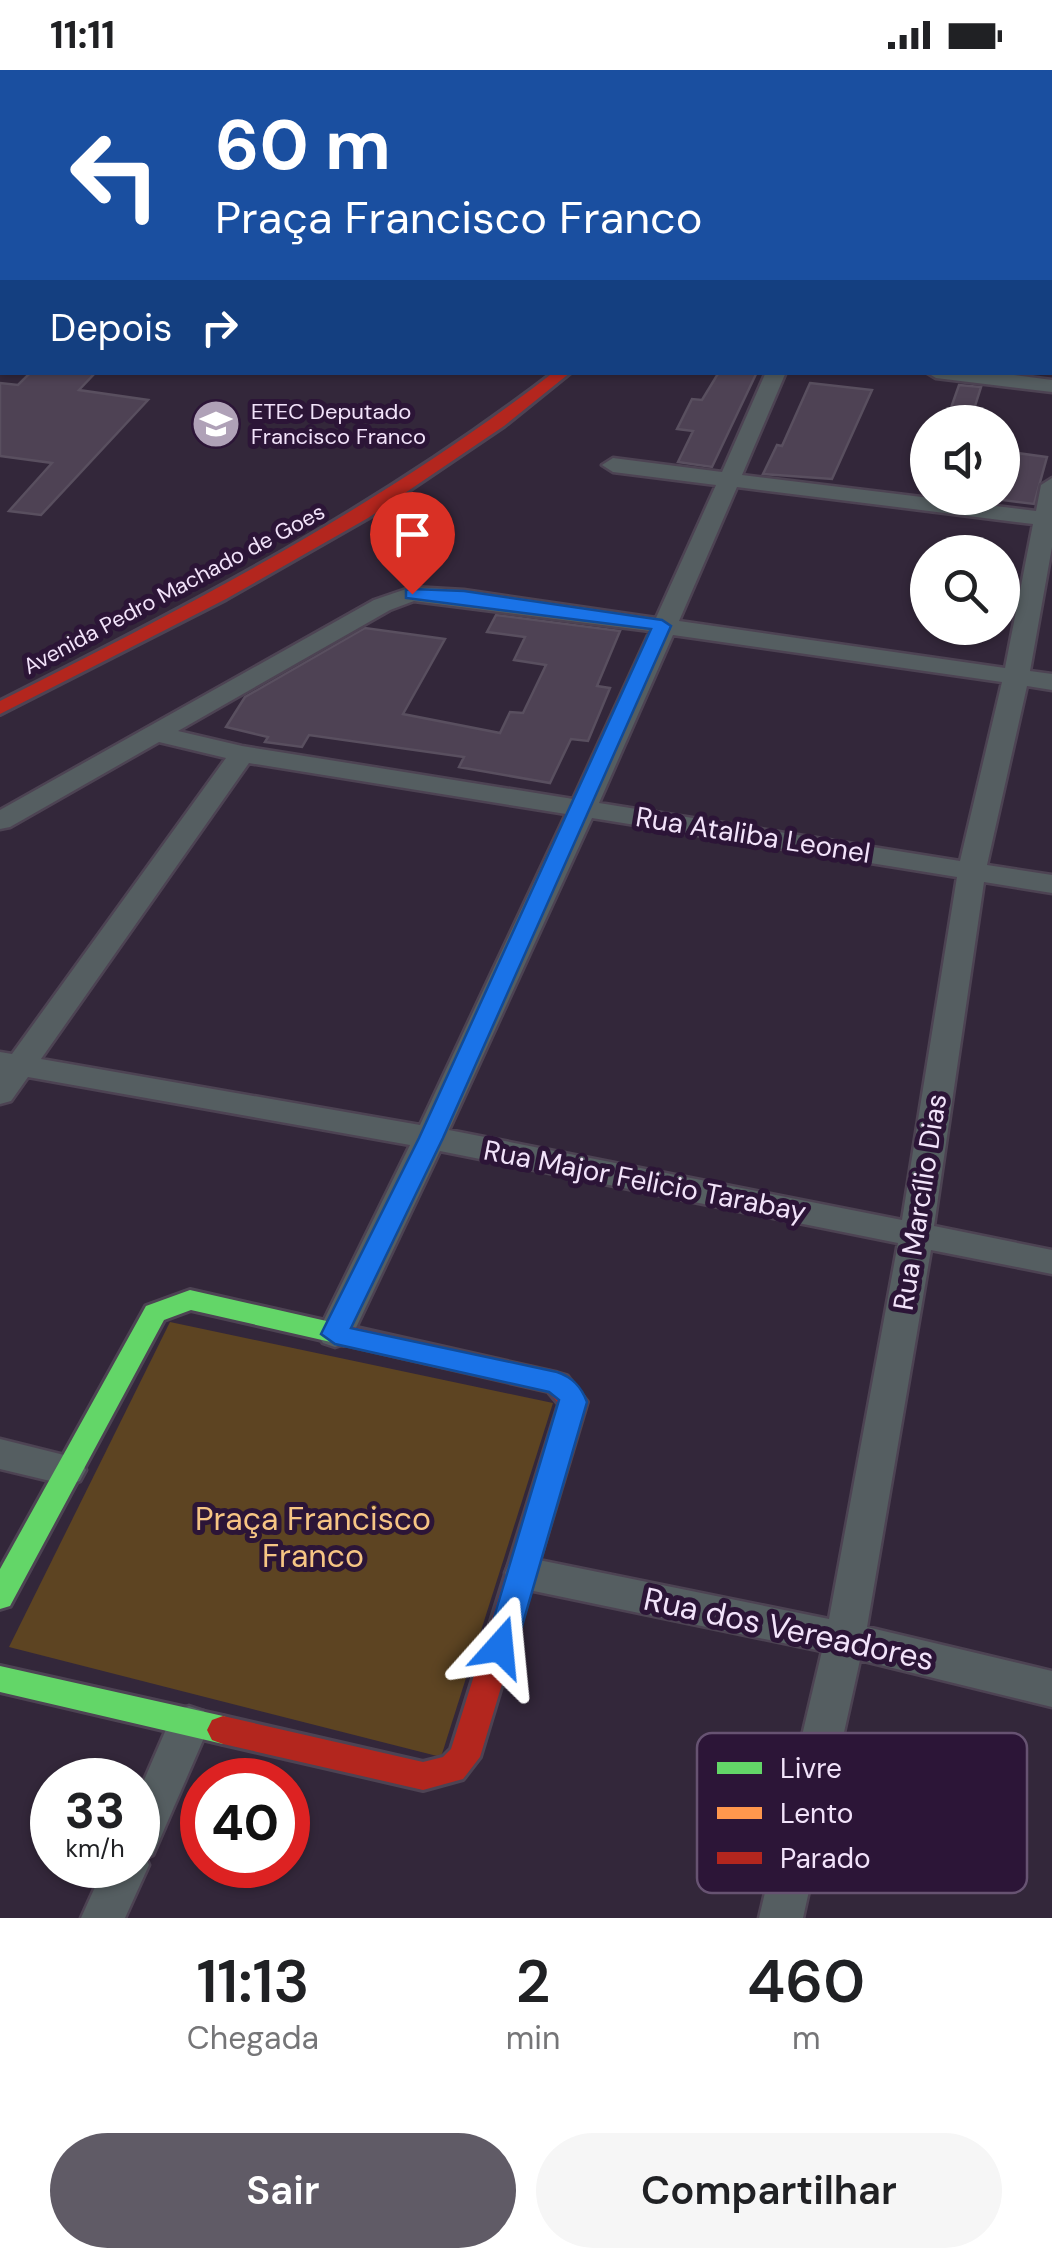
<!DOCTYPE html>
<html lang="pt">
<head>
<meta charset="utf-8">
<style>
  body { margin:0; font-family:"DM Sans",sans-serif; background:#f6f6f6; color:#202124; height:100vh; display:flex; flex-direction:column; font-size:38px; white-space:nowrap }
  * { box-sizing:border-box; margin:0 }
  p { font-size:32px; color:#757577 }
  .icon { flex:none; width:55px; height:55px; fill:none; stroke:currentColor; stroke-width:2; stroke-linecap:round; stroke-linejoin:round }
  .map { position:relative; height:1848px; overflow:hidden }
  .drawer { display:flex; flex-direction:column; background:#fff; flex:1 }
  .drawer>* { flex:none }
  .top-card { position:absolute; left:0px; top:0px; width:1052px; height:305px; box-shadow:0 2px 8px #0004; background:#1a4fa0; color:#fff; overflow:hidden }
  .fabs { position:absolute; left:910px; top:335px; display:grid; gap:20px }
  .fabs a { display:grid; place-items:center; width:110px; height:110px; border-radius:50%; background:#fff; box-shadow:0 2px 8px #0004; font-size:50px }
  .speed { position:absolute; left:30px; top:1688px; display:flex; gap:20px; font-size:50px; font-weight:700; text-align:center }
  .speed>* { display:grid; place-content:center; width:130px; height:130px; border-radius:50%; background:#fff; box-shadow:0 2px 8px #0004; line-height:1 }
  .speed small { font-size:25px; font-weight:400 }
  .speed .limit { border:15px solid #d22; background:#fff; color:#111 }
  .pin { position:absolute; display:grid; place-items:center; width:85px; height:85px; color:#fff; margin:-102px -42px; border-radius:50% 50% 50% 0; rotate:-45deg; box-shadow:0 0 10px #0007 }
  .pin .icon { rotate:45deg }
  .me { position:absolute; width:110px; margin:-55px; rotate:18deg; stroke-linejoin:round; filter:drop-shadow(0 0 8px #0008) }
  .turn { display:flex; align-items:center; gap:35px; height:210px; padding:0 50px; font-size:45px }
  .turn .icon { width:130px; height:130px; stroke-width:2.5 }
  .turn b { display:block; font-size:70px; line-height:85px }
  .then { display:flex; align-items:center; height:95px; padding:0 50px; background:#0003; gap:20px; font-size:38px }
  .eta { display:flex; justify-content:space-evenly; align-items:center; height:170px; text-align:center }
  .eta b { font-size:60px; font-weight:600; line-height:70px }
  .cta { display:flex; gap:20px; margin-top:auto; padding:20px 50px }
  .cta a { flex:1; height:115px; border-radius:60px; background:#605b66; color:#fff; font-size:40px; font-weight:600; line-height:115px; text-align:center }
  .cta a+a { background:#f6f6f6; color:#202124 }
  .status { display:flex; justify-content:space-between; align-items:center; height:70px; padding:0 50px; background:#fff; direction:ltr }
  .status svg { height:28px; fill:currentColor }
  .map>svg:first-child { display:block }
  .green { fill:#5d4422 }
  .building { fill:#4e4254; stroke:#594f5f; stroke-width:2.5 }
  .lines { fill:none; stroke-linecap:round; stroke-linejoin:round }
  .street-casing { stroke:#4d4353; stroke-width:5 }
  .fast-casing { stroke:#4d4353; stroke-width:6 }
  .slow-casing { stroke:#4d4353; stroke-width:6 }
  .jam-casing { stroke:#4d4353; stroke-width:6 }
  .street { fill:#555e61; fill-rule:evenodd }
  .fast { fill:#63d668; fill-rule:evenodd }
  .slow { fill:#ff974d; fill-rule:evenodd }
  .jam { fill:#b3261e; fill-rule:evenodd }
  .route { fill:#1a73e8; stroke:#114b97; stroke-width:2.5 }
  .labels { text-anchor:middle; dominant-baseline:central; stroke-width:10; stroke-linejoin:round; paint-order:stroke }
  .far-poi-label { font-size:22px; fill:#f2e3fa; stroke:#2c1537; text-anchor:start }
  .far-street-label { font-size:22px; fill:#f2e3fa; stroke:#2c1537 }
  .street-label { font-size:28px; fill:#f2e3fa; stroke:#2c1537 }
  .near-park-label { font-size:32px; fill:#f6c584; stroke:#2c1537 }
  .near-street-label { font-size:32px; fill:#f2e3fa; stroke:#2c1537 }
  .key { fill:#2c1537; stroke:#675372; stroke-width:2.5 }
  .key-label { font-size:28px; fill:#f2e3fa }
</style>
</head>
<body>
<div class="status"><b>11:11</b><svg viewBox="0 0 49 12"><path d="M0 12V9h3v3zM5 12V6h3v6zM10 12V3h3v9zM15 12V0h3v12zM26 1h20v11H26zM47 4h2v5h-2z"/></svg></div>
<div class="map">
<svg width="1052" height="1848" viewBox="0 0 1052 1848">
  <rect width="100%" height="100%" fill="#33273a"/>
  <path class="green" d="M170 1252 553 1333 441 1687 9 1577Z"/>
  <path class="building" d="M31 302H96L79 320 148 330 41 445 9 441 52 393 0 386V313L18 315Z
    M719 302H757L712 397 678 392 693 361 677 359 692 329 702 330Z
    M810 313 872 320 832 409 763 404 777 375 782 376Z
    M959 315 981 317 970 352H946Z
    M1002 381 1047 387 1034 434 1002 430Z
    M496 545 620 561 597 616 610 618 588 671 571 669 550 713 459 697 464 687 309 665 302 677 265 672 268 667 226 657 245 627 365 558 445 569 403 644 500 663 510 642 523 643 546 595 514 590 525 567 487 562Z"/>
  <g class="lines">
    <g class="street-casing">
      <path id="street" d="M942 0H958L960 2H944Z
        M1050 7H1052V17H1050Z
        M1050 93H1052V103H1050Z
        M766 302H786L742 405 1036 441 1041 415 1052 408V477L1030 601 1052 604V620L1027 616 987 795 1052 805V823L984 812 934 1156 1052 1180V1204L931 1180 867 1557 1052 1601V1637L860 1590 803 1848H759L822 1581 524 1519 510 1515 505 1503 510 1491 524 1487 829 1549 898 1173 440 1081 353 1264 347 1273 335 1277 323 1273 317 1264 410 1075 28 1007 11 1031 0 1034V982L12 984 226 688 159 672 10 757 0 759V740L374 530 412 517 464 520 656 548 716 415 613 402 602 395 613 388 722 402ZM737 417 1033 454 1005 598 679 551ZM414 531 650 561 573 729 242 676 178 661 390 540ZM673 565 1002 612 960 791 599 733ZM249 693 566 744 420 1055 41 989ZM592 748 957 807 902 1150 449 1060Z
        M926 302H991L1052 310V322L936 308Z
        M0 1369 80 1389 86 1400 80 1411 67 1415 0 1399Z
        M189 1636 204 1641 210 1654 153 1785 146 1788 149 1795 125 1848H81L105 1795H138V1724L174 1641Z"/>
    </g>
    <g class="fast-casing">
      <path id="fast" d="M0 27H2V35H0Z
        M190 1220 344 1255 353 1258 357 1265 353 1272 344 1275 191 1240 164 1250 10 1536 0 1539V1499L146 1236Z
        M0 1596 223 1646 234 1650 239 1660 234 1670 223 1674 0 1622Z"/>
    </g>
    <g class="slow-casing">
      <path id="slow" d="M0 95H2V103H0Z"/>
    </g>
    <g class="jam-casing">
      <path id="jam" d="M1050 203H1052V211H1050Z
        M554 302H571L504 356 368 448 226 529 0 644V631C193 534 382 435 554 302Z
        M344 1255 557 1303 567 1306 587 1332 480 1687 463 1709 423 1720 223 1674 212 1670 207 1660 212 1650 223 1646 423 1692 443 1687 451 1679 559 1334 548 1321 335 1272 331 1265 335 1258Z"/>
    </g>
    <use href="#street" class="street"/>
    <use href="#fast" class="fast"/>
    <use href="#slow" class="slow"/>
    <use href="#jam" class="jam"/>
  </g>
  <path class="route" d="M412 519 464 521 662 550 671 556 443 1068 351 1258 557 1302C572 1307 581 1316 587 1332L516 1577 511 1586 500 1590 490 1586 485 1577 559 1330 549 1322 335 1274 321 1264 419 1068 651 559 406 528V520Z"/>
  <defs>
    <g id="university-disc" transform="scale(2.5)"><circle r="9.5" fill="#afa1b7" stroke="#2c1537"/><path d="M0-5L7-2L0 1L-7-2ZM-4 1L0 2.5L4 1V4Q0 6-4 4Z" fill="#fff"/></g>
  </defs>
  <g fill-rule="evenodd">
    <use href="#university-disc" x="216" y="354"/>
  </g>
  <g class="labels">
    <g class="far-poi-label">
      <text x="251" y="341">ETEC Deputado<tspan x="251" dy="25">Francisco Franco</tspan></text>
    </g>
    <g class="far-street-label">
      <text transform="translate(174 519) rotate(-28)">Avenida Pedro Machado de Goes</text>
    </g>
    <g class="street-label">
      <text transform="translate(753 765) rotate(9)">Rua Ataliba Leonel</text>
      <text transform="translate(645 1111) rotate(11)">Rua Major Felicio Tarabay</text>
      <text transform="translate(920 1132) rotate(-81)">Rua Marcílio Dias</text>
    </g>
    <g class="near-park-label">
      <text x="313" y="1449">Praça Francisco<tspan x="313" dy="37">Franco</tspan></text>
    </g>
    <g class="near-street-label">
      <text transform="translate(789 1559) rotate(12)">Rua dos Vereadores</text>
    </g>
  </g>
  <rect x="697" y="1663" width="330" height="160" rx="15" class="key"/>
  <rect x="717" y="1692" width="45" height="12" fill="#63d668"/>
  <rect x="717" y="1737" width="45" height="12" fill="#ff974d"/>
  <rect x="717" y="1782" width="45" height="12" fill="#b3261e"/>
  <g class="key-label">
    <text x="780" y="1708">Livre</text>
    <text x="780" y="1753">Lento</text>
    <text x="780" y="1798">Parado</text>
  </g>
</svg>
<div class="fabs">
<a><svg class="icon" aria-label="sound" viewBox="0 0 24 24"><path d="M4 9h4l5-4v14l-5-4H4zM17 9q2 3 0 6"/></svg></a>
<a><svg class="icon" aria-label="search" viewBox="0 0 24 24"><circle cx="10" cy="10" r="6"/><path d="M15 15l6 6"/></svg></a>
</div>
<div class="speed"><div>33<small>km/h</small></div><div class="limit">40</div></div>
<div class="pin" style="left:412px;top:524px;background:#d93025"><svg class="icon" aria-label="arrive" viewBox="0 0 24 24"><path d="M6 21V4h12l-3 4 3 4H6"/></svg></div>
<svg class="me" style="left:500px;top:1577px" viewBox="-20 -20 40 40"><path d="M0-17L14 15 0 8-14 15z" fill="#1a73e8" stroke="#fff" stroke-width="4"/></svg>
<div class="top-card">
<div class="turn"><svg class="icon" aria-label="left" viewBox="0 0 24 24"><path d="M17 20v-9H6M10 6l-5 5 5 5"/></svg><div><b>60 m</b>Praça Francisco Franco</div></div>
<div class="then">Depois<svg class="icon" aria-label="right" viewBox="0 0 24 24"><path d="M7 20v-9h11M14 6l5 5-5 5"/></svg></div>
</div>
</div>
<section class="drawer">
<div class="eta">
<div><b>11:13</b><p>Chegada</p></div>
<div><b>2</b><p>min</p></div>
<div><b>460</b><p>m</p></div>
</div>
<div class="cta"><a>Sair</a><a>Compartilhar</a></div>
</section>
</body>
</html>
